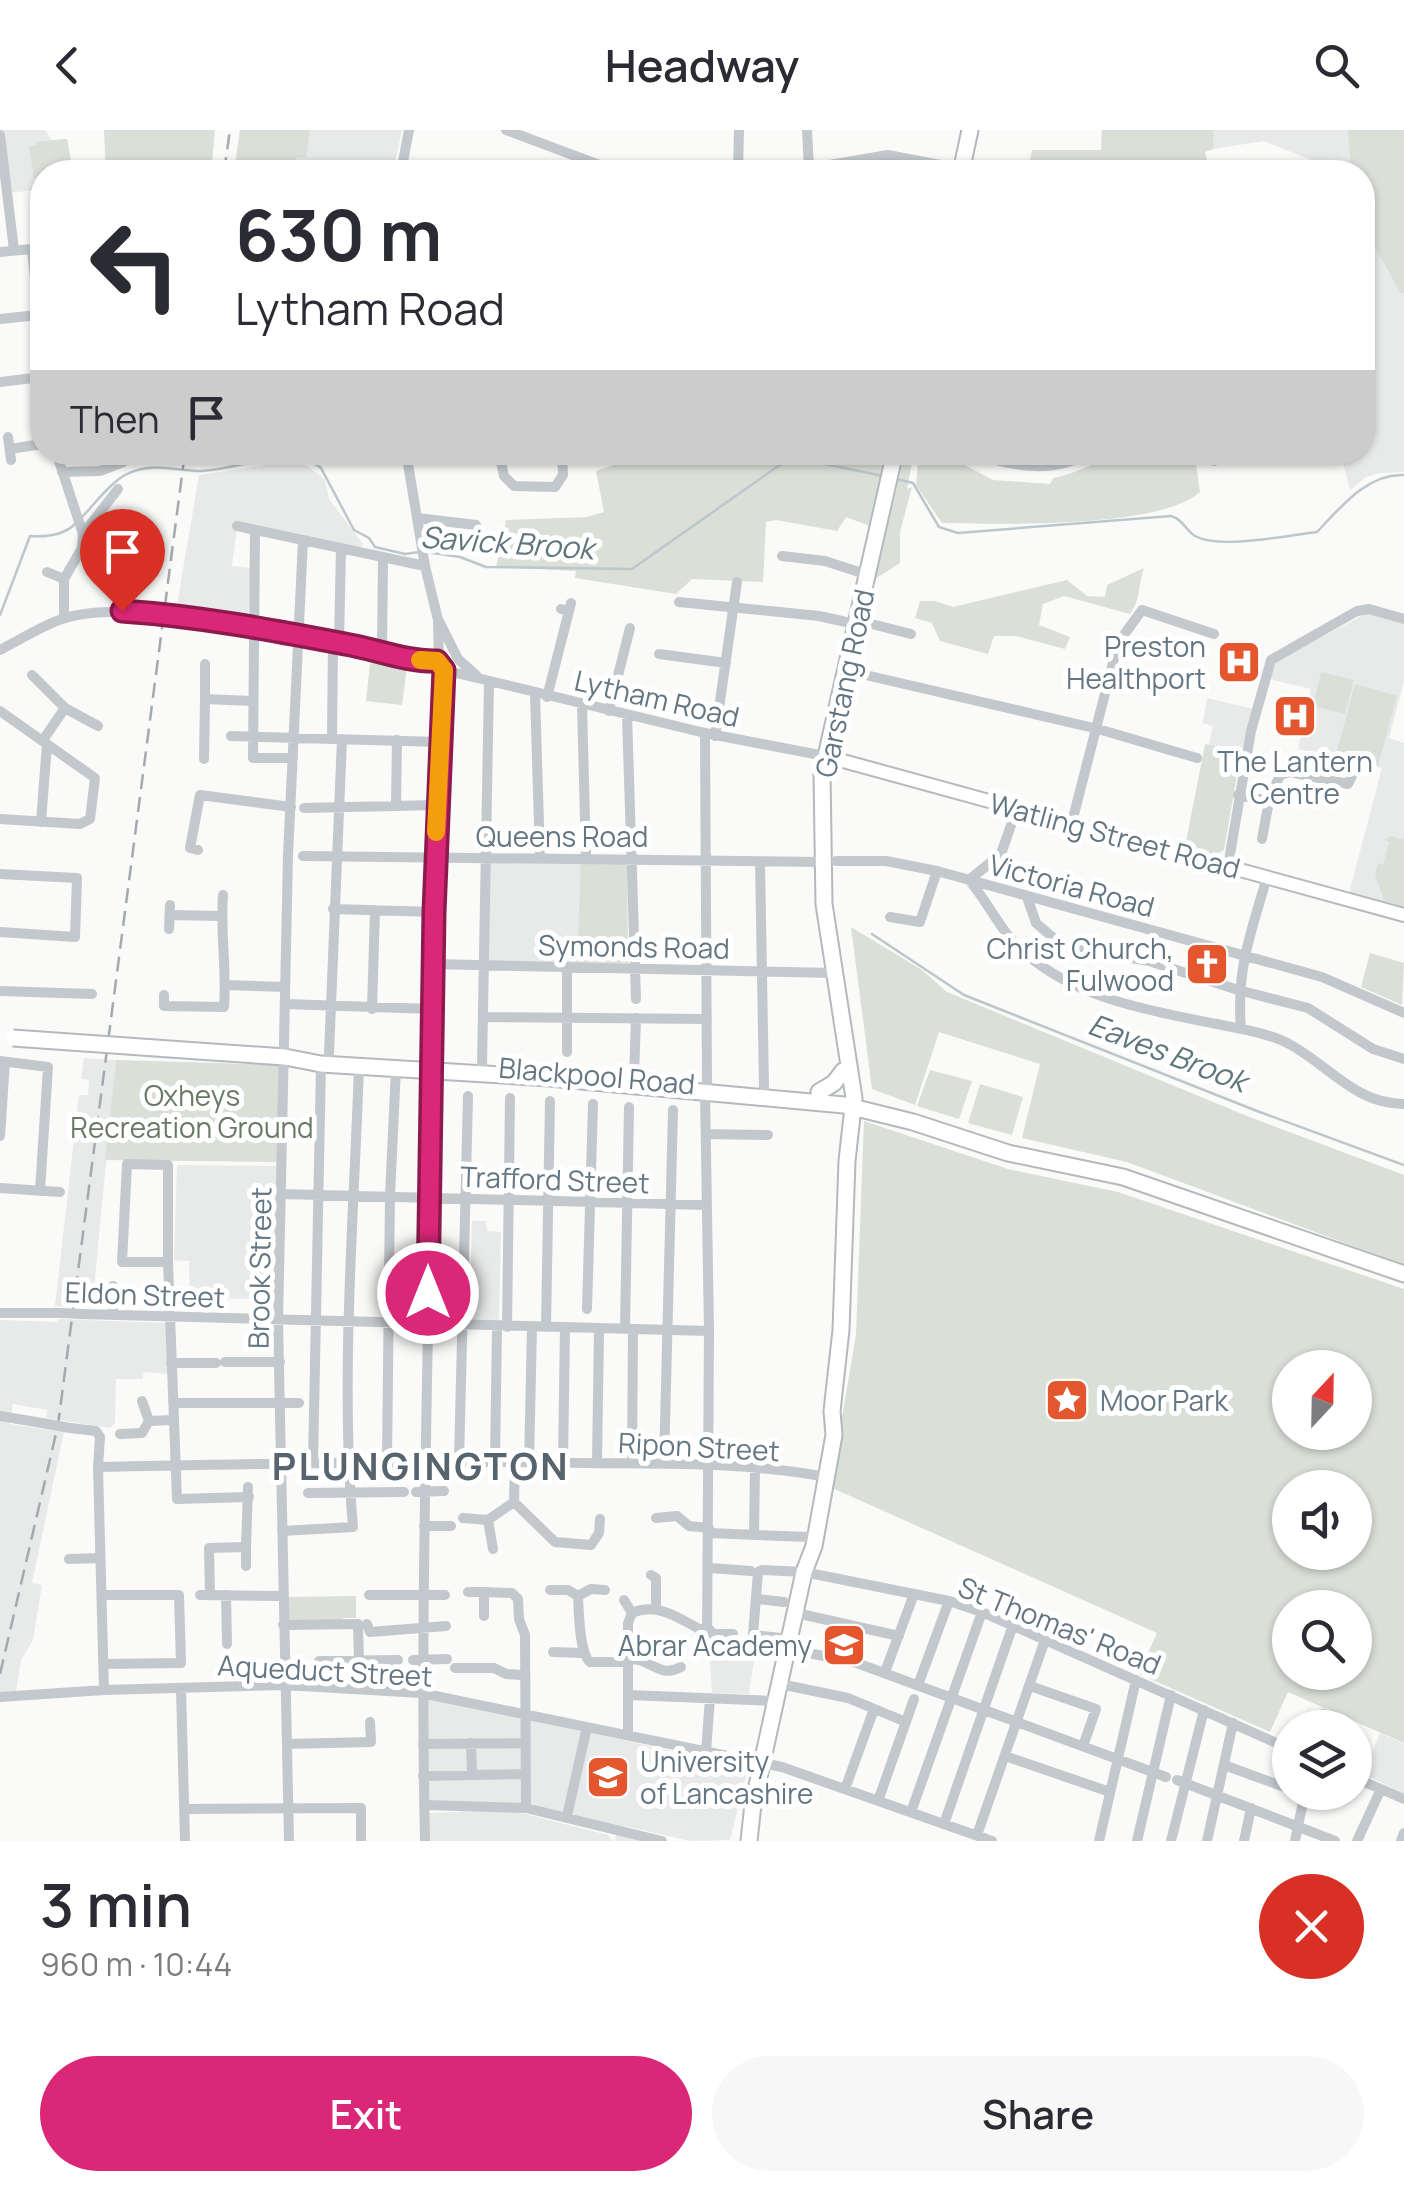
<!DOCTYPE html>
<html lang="en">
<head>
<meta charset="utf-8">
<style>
  body { margin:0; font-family:Manrope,sans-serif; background:#f7f7f7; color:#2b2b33; height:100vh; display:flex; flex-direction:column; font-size:38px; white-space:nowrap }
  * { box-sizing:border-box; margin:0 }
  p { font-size:32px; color:#7c7c81 }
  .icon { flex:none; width:55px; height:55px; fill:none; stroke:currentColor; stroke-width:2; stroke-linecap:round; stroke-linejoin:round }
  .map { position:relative; height:1711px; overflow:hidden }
  .panel { display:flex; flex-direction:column; background:#fff; flex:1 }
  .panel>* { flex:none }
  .top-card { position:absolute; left:30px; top:30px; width:1345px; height:305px; border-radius:40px; box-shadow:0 2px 8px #0004; background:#fff; color:#2b2b33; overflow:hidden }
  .needle { width:65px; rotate:22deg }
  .fabs { position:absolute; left:1272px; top:1220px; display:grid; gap:20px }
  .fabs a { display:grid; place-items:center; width:100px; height:100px; border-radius:50%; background:#fff; box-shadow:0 2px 8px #0004; font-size:50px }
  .pin { position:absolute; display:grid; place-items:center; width:85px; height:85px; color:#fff; margin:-102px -42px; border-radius:50% 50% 50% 0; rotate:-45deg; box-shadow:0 0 10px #0007 }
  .pin .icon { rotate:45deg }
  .me { position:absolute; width:110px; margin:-55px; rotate:0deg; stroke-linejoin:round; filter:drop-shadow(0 0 8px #0008) }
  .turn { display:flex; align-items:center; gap:35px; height:210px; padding:0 40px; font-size:45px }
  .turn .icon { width:130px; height:130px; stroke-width:2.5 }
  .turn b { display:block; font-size:70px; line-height:85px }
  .then { display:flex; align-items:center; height:95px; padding:0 40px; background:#0003; gap:20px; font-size:38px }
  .round { display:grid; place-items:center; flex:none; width:105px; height:105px; border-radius:52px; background:#f7f7f7 }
  .head { display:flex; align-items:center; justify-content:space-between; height:170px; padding:0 40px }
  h1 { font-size:60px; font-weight:600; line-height:75px }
  .primary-button { display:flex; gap:20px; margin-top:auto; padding:20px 40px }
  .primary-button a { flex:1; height:115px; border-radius:60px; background:#db2777; color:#fff; font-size:40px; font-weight:600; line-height:115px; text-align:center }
  .primary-button a+a { background:#f7f7f7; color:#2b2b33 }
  header { display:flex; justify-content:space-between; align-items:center; height:130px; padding:0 40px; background:#fff; font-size:45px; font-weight:600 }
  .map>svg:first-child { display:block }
  .built { fill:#e8e9e9 }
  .green { fill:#dadfd7; fill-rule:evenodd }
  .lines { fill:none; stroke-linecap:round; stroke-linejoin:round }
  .stream { stroke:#bbc7cb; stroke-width:2.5 }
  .major-casing { stroke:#b5babe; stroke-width:16 }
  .highway-casing { stroke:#b4b9bd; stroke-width:19 }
  .minor { stroke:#c3c8cc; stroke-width:10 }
  .major { stroke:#fff; stroke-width:12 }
  .highway { stroke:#fff; stroke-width:15 }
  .rail { stroke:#a2aab0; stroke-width:2.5; stroke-dasharray:15 8; stroke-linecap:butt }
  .highway-bridge-casing { stroke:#b4b9bd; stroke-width:19; stroke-linecap:butt }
  .minor-bridge { stroke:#c3c8cc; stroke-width:10 }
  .highway-bridge { stroke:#fff; stroke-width:15 }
  .route-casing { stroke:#8e194d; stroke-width:25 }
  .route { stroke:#db2777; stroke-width:18 }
  .slow { stroke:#f59e0b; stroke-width:18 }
  .labels { text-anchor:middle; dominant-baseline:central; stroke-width:10; stroke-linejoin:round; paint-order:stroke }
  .poi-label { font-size:28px; fill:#657683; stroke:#fff; text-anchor:end }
  .street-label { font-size:28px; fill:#657683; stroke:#fff }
  .park-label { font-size:28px; fill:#687a64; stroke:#fff }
  .water-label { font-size:30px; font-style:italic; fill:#60757c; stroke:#fff }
  .district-label { font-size:38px; font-weight:bold; letter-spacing:2.5px; fill:#57646e; stroke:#fff }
</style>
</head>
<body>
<header><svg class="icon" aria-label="back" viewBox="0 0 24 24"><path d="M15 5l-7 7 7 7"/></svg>Headway<svg class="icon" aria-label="search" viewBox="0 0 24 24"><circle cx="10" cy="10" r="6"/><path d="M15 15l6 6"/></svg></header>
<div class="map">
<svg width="1404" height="1711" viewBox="0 0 1404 1711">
  <rect width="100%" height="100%" fill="#fafaf8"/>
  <path class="built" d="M3 0H45L52 10 67 9 71 36 96 34 98 42H42V59L10 63Z
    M240 0H402L393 42H234Z
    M1214 0H1404V342L1380 343 1366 347 1350 360 1342 329V323L1362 322 1363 187 1375 183 1363 146 1362 42H1329L1326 36 1264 11 1213 19Z
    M295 331 309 337 325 350 329 369 363 414 361 417 237 398 232 436 251 438 248 493 176 481 199 345Z
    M1367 483 1404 492V551L1389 608 1404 613V778L1349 763 1382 638 1298 619 1311 559 1269 549 1272 534Z
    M1207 568 1254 579 1241 622 1209 615 1213 596 1203 593Z
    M489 732 627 734 628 833 489 831Z
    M84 928 116 930 92 1178 55 1176 79 965H88L89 950 81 949Z
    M177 1035 278 1036 274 1169 190 1168 189 1131 174 1130Z
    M472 1091H486L487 1101 501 1102 499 1190 470 1189Z
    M58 1189 167 1193 169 1244 144 1242 142 1249H116L115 1293 110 1298 46 1288 47 1280 13 1274 9 1294 64 1302 32 1453 42 1455 33 1510 21 1530 16 1562 0 1564V1190L57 1192Z
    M710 1530 754 1531 749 1564 712 1563Z
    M425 1566 748 1638 730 1710 690 1711 625 1696V1699L668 1711H615L616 1705 603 1701 605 1692 523 1673 428 1671Z
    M1380 1603 1404 1614V1663L1363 1644Z
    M509 1680 608 1705 612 1711H429V1683Z"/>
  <path class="green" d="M104 0H215L211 42H106Z
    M240 0H310L306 28 296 27 294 41 299 42H234Z
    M1102 0H1214L1213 19 1205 22 1210 42H1028L1032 20H1101Z
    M1348 0H1404V163L1400 162 1372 112 1363 83 1362 42H1351Z
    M67 9 73 42H42V47L34 48 29 16 36 15V12Z
    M813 322 871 334 873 323H886L870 396 846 387 837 401 776 390 766 392 763 452 692 449 676 464 575 448 576 441 496 437 506 390 587 387 604 382 596 341 625 331 634 323Z
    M1183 322 1196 334 1200 362C1158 399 1000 394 942 393L916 355 919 323H942L993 350 1050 354 1053 348C1071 345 1084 337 1100 332 1128 324 1155 322 1183 322Z
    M905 323H914L907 359 912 357 900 402V433L875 449Z
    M1144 438C1138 455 1141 469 1130 484L1064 466 1043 474 1039 495 1070 507 1065 519 1016 506H994L988 524 940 511 932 493 915 488 920 471H935L953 477 1067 450 1087 466 1105 467 1107 455Z
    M370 533 407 537 402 575 366 571Z
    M1321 542 1354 550 1345 584 1313 576Z
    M1355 554 1397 566 1378 636 1336 625Z
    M1205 614 1241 622 1224 720 1213 726 1185 717Z
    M1391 706 1404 710V778L1384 770 1375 745 1378 734 1383 735 1389 712 1384 710Z
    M581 733 627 734 628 833 577 832Z
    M851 797 922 840 947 862 1247 986 1404 1045V1135L1127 1032 1022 1008 1040 934 939 902 915 975 872 959Z
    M1370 823 1404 833 1402 875 1361 857Z
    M116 930 279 935 278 1032 105 1030Z
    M930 940 972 951 959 989 917 976Z
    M980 954 1023 967 1012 1005 968 993Z
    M864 991 1008 1039 1118 1062 1404 1159V1613L1288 1562 1270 1602 1139 1544 1157 1503 830 1357 856 1205ZM1290 1238H1355V1302H1290ZM1290 1358H1355V1422H1290ZM1290 1478H1355V1542H1290Z
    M356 1466V1488H343L342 1493H284V1467Z"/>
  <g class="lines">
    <path class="stream" d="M896 349 913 353 939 397 958 403 1171 386C1184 390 1185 400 1195 406 1220 420 1289 405 1317 402 1340 378 1367 343 1404 345
      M81 388C94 375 109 354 125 345 150 331 175 341 201 341 228 340 252 330 278 328 293 326 310 328 321 338L354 400 369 408 375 417 405 424 419 422
      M427 422 460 427 486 437 632 439 791 327 883 346
      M0 485 30 406C45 407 64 405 75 394
      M872 804 964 865 1257 981 1404 1035"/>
    <g class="major-casing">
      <path id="major" d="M825 626 1404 785"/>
    </g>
    <g class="highway-casing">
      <path id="highway" d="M961 42 970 0
        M198 921 285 927 321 934 549 948 844 975 913 992 1008 1023 1123 1047 1404 1144
        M819 962 834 953 843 941
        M749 1711 753 1674 804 1442 814 1416 834 1305 832 1281 841 1200 847 1031 854 968 824 774 822 644 895 322"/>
    </g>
    <path class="minor" d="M506 0 618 42
      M807 0 809 39
      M0 5 14 120
      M401 42 409 0
      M738 42 739 0
      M789 42 888 25 961 39
      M32 119 42 216
      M0 122 42 118
      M0 189 38 185
      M0 252 42 247
      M8 307 11 330
      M10 319 42 314
      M56 322 83 404 82 418 64 449V488
      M406 322 425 436 438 490 439 537
      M499 322 504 346 514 356 555 357 563 345 562 322
      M969 322C1005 334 1054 347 1088 322
      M1199 322 1214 331 1243 322
      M62 342 100 341 123 332 122 323
      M417 388 476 395
      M237 396 425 436
      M255 400 253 628H293
      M83 404 118 359
      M782 426 825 431 868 445
      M47 442 64 449
      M121 442 122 481
      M679 472 819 486 855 494
      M561 479 569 481 571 473
      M856 490 911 504
      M439 491 458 529 476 545
      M339 513 341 418
      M0 520C20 510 41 496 62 489 127 466 283 503 354 515 381 520 409 532 437 531
      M382 520 383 427
      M659 524 726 533
      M444 540 705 603 825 626
      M844 540 1098 599 1197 628
      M32 545 65 578 98 596
      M535 564 540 728
      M547 567 569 481
      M205 569V534
      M582 575 586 728
      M0 581 95 648 90 689 80 694 0 689
      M609 581 630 498
      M627 585 636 869
      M705 603 707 954
      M231 606 439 612
      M715 606 737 452
      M332 609 333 512
      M43 610 65 578
      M204 629 205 569 253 571
      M1238 665 1269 671 1262 709
      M1269 671 1280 645 1290 642 1348 654 1354 642
      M396 676 397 610
      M304 678 437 675
      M1017 678 1001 724 969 750C989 773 1001 803 1025 823 1077 869 1151 881 1217 894 1240 899 1270 903 1291 915 1329 936 1356 974 1404 974
      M41 692 47 614
      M1072 692 1118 513 1142 480 1214 504
      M198 720 190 718 200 665 291 677
      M303 726 821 732
      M836 731H886L937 741 1322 847 1404 883
      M760 732 764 958
      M1228 736 1251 601 1271 530 1357 481 1369 479 1404 489
      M0 744 77 748 75 807 0 802
      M1027 767 1036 793 1057 811 1089 821 1149 831 1238 860 1308 878 1373 919 1404 929
      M333 779 434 782
      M170 785 221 786
      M890 787 920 792 937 741
      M169 799 170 775
      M433 834 834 843
      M567 837V922
      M226 855 285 857
      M0 861 92 864
      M164 865V876L224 877C227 839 220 803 223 765
      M285 874 432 879
      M372 879 375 780
      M484 887 707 889
      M1241 899C1236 839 1251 803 1267 747
      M329 924 342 609
      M0 931 48 937 40 1061
      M482 936 489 552
      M634 947 636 888
      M705 962 709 1201 707 1513
      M706 1004 768 1005
      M0 1006 5 932
      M0 1058 60 1062
      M282 1064 707 1075
      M168 1132H122L127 1034 168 1035V1132L177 1369 249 1367
      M587 1179 593 974
      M0 1183H62
      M81 1184 709 1201
      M113 1185V1156
      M507 1197 510 968
      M546 1197 550 971
      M625 1199 629 977
      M225 1232H280
      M171 1233H216
      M142 1271 149 1291
      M173 1273H299
      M0 1286 42 1293
      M70 1298 96 1301 100 1307 98 1337 104 1560
      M120 1304 142 1303 149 1291 173 1290
      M387 1331 390 1066 396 938
      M459 1331 468 966
      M495 1331 497 1197
      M515 1332 514 1372 555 1412 591 1415 599 1403 600 1389
      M529 1332 532 1197
      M563 1332 565 1197
      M313 1333 321 934
      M597 1333 599 1199
      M632 1333 633 1199
      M664 1334 673 980
      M98 1337C260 1334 422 1330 585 1333 665 1334 748 1332 827 1347
      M416 1362 444 1361
      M308 1363 404 1362
      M463 1388 488 1390 514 1372
      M656 1388 677 1386 689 1396 709 1398
      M488 1390 493 1419
      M424 1396H451
      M282 1401 353 1397C340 1249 354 1086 359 936
      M709 1403 808 1407
      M754 1404 755 1340
      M246 1417V1436
      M69 1429 100 1428
      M710 1438 751 1441
      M651 1445 656 1448V1480
      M550 1460H568L578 1466 591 1459 605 1460
      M468 1462H484
      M102 1465H179L181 1533 104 1534
      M200 1465 283 1466
      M210 1465 209 1418 246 1417 248 1357
      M226 1465 227 1514
      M369 1465H445
      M578 1466C579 1483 579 1522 590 1532H629
      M757 1469 784 1472
      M624 1470 632 1483 628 1493V1605
      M632 1483C657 1472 679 1488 701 1500L707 1497 713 1504H733
      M796 1483 899 1506
      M484 1486V1462L512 1463 518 1469 519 1489 525 1505 526 1678
      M367 1494 370 1502 446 1496
      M283 1495 358 1494 359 1531
      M790 1509 753 1505 758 1442 762 1440 804 1442 949 1471 982 1482 1290 1619
      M788 1519 854 1532 1166 1647
      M553 1522 582 1523
      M629 1529C652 1528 658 1549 681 1537
      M413 1530 447 1529
      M319 1531 398 1530
      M455 1538H494L506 1544 523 1545
      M885 1542 914 1464
      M780 1554 848 1568 906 1592
      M918 1555 949 1471
      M1030 1556 1096 1579 1083 1616
      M181 1558 185 1711
      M629 1565 776 1571
      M0 1567 104 1560 284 1555 421 1563 782 1637 992 1711
      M1320 1598 1323 1584
      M471 1613 472 1645
      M287 1614 371 1612 370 1592
      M423 1614 526 1613
      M706 1622 710 1568
      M1005 1626 1110 1662
      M1224 1635 1290 1659
      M423 1646 526 1644
      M1355 1648 1404 1669
      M1177 1650 1335 1711
      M845 1659 874 1579
      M878 1671 914 1569
      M424 1675 526 1678 662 1711
      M184 1679 361 1678V1711
      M911 1682 982 1482
      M567 1686 587 1597
      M944 1694 1013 1495
      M977 1705 1045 1510
      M289 1711 278 1191 288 725 303 410
      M425 1711C421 1539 425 1368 428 1196 431 984 435 772 440 560L444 540
      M1099 1711 1136 1550
      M1137 1711 1171 1565
      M1171 1711 1204 1580
      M1207 1711 1233 1593
      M1244 1711 1251 1678
      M1295 1711 1305 1662
      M1357 1711 1381 1659
      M1401 1711 1404 1703"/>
    <use href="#major" class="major"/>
    <use href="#highway" class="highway"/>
    <path class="rail" d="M224 42 230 0
      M0 1544 58 1295 185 322"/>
    <g class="highway-bridge-casing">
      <path id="highway-bridge" d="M13 908 198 921"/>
    </g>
    <path class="minor-bridge" d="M62 1183 81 1184
      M42 1293 70 1298"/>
    <use href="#highway-bridge" class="highway-bridge"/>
  </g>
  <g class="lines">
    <g class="route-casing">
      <path id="route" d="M122 481C197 486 272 500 345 514 375 519 407 532 437 531L444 540 434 782 428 1163"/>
    </g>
    <use href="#route" class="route"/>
    <path class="slow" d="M420 530 437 531 444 540 436 702"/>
  </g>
  <defs>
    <g id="hospital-square" transform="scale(2.25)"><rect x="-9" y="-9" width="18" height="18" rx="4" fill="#e4572e" stroke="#fff"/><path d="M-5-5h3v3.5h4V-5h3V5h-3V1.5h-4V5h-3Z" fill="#fff"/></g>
    <g id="church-square" transform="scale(2.25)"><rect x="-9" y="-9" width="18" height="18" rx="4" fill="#e4572e" stroke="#fff"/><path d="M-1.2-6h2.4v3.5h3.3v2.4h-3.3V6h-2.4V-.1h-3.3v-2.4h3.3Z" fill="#fff"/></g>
    <g id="sight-square" transform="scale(2.25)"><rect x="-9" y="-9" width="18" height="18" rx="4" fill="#e4572e" stroke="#fff"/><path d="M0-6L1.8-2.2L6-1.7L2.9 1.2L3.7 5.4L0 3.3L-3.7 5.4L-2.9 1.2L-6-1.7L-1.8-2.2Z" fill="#fff"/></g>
    <g id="school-square" transform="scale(2.25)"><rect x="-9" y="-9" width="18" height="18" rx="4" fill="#e4572e" stroke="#fff"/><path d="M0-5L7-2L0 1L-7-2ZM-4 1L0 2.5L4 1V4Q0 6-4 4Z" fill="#fff"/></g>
    <g id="university-square" transform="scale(2.25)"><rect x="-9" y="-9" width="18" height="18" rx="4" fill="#e4572e" stroke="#fff"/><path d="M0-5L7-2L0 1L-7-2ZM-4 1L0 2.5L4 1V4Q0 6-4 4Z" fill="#fff"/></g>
  </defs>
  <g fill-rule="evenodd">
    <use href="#hospital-square" x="1239" y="532"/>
    <use href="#hospital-square" x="1295" y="586"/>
    <use href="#church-square" x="1207" y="834"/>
    <use href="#sight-square" x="1067" y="1270"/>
    <use href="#school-square" x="844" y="1515"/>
    <use href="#university-square" x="608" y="1647"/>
  </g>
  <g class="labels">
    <g class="poi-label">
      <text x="1206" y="516">Preston<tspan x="1206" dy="32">Healthport</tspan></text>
      <text x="1295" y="631" text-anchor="middle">The Lantern<tspan x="1295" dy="32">Centre</tspan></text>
      <text x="1174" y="818">Christ Church,<tspan x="1174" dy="32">Fulwood</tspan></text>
      <text x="1100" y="1270" text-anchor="start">Moor Park</text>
      <text x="812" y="1515">Abrar Academy</text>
      <text x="640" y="1631" text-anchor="start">University<tspan x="640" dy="32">of Lancashire</tspan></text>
    </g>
    <g class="street-label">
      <text transform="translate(844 553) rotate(-78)">Garstang Road</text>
      <text transform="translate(657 568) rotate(13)">Lytham Road</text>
      <text transform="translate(1115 705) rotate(15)">Watling Street Road</text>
      <text x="562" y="706">Queens Road</text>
      <text transform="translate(1072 755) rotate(15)">Victoria Road</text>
      <text transform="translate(634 816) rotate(1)">Symonds Road</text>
      <text transform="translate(597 945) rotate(5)">Blackpool Road</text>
      <text transform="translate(555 1049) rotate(2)">Trafford Street</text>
      <text transform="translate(259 1138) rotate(-89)">Brook Street</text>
      <text transform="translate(145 1164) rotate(2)">Eldon Street</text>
      <text transform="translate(699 1316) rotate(3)">Ripon Street</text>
      <text transform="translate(1060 1495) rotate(22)">St Thomas' Road</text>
      <text transform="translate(325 1540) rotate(3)">Aqueduct Street</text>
    </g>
    <g class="park-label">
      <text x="192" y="965">Oxheys<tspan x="192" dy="32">Recreation Ground</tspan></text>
    </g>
    <g class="water-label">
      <text transform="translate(507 412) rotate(4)">Savick Brook</text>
      <text transform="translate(1168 922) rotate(21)">Eaves Brook</text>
    </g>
    <g class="district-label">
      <text x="421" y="1335">PLUNGINGTON</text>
    </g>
  </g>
</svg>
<div class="fabs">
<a><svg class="needle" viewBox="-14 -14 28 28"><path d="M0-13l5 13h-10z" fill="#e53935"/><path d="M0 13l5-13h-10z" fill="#7c7c81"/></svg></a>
<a><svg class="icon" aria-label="sound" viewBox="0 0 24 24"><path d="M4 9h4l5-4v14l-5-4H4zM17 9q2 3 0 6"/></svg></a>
<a><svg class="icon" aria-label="search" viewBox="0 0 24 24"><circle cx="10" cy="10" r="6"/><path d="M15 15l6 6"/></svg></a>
<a><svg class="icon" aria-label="layers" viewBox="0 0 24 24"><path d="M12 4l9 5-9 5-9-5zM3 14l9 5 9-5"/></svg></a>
</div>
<div class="pin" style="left:122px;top:481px;background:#d93025"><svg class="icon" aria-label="arrive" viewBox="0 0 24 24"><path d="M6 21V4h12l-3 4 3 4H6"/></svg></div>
<svg class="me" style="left:428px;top:1163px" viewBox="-20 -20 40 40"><circle r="17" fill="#db2777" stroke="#fff" stroke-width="3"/><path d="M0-11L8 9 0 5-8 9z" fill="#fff"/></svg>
<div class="top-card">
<div class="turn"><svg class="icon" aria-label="left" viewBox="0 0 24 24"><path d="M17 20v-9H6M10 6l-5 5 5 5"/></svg><div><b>630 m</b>Lytham Road</div></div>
<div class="then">Then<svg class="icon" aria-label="arrive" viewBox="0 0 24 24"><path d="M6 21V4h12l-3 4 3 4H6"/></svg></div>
</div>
</div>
<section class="panel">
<div class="head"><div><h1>3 min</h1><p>960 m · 10:44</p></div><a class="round" style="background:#d93025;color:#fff"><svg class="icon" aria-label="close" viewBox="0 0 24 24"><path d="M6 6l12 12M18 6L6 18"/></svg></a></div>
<div class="primary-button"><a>Exit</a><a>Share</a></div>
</section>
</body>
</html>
